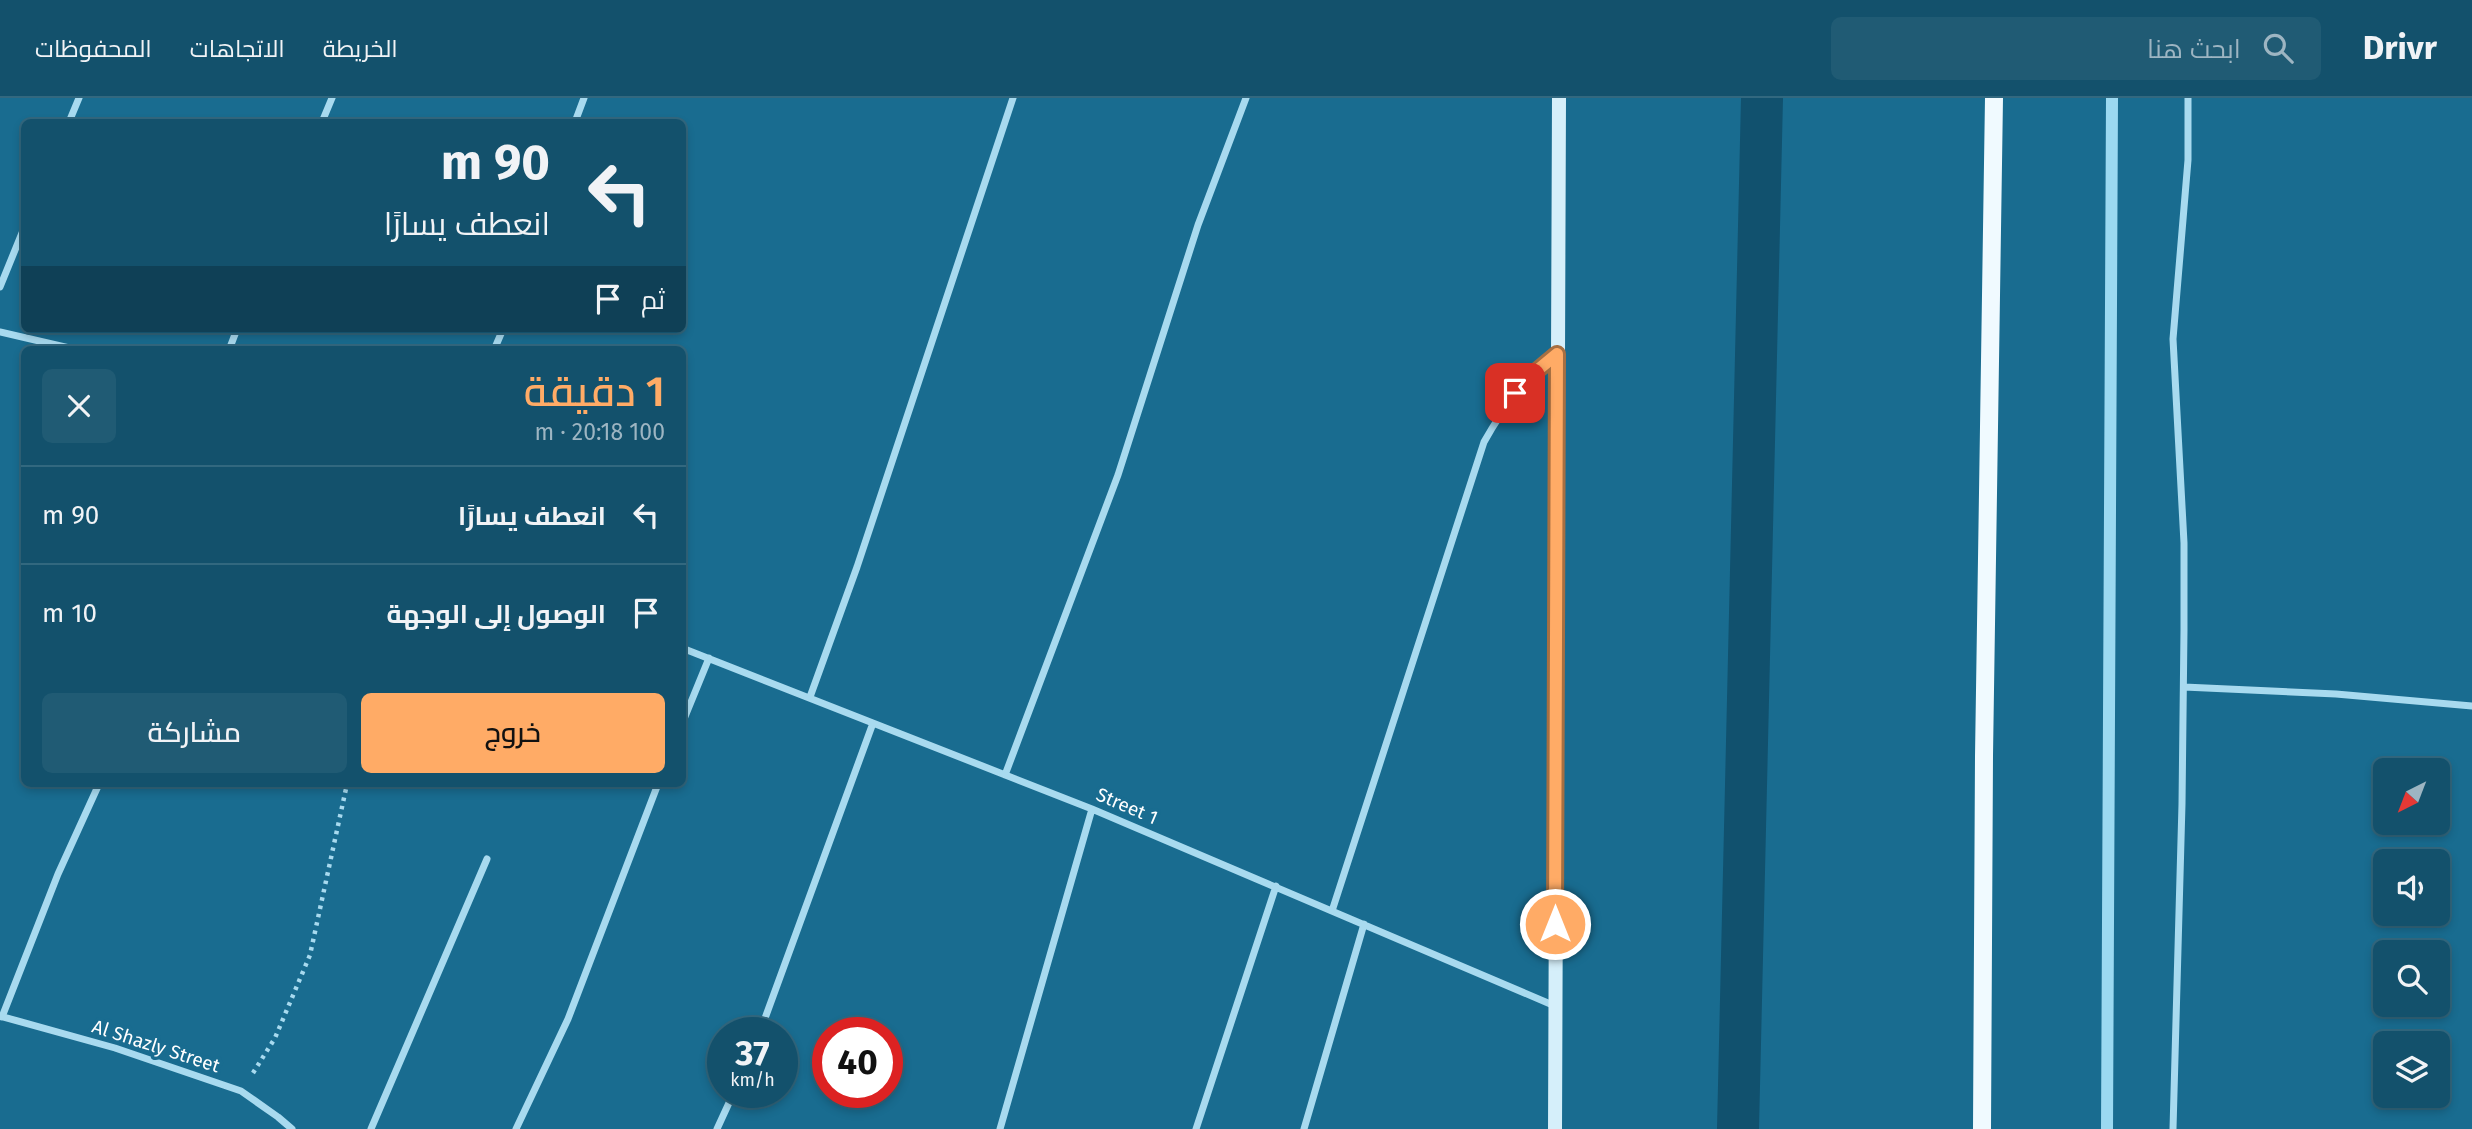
<!DOCTYPE html>
<html lang="ar">
<head>
<meta charset="utf-8">
<style>
  body { margin:0; font-family:"Fira Sans",Cairo,sans-serif; background:#205b74; color:#f1f3f6; direction:rtl; height:100vh; display:flex; flex-direction:column; font-size:26px; white-space:nowrap }
  * { box-sizing:border-box; margin:0 }
  p { font-size:23px; color:#9db5c2 }
  .icon { flex:none; width:38px; height:38px; fill:none; stroke:currentColor; stroke-width:2; stroke-linecap:round; stroke-linejoin:round }
  .map { position:relative; flex:1; overflow:hidden; direction:ltr }
  .sheet { position:absolute; left:21px; top:248px; width:665px; height:441px; display:flex; flex-direction:column; background:#13516c; border-radius:10px; box-shadow:0 4px 10px #0003,0 0 0 2px #32687f; direction:rtl }
  .sheet>* { flex:none }
  .hud { position:absolute; left:21px; top:21px; width:665px; height:214px; border-radius:10px; box-shadow:0 4px 10px #0003,0 0 0 2px #32687f; direction:rtl; background:#13516c; color:#f1f3f6; overflow:hidden }
  .needle { width:46px; rotate:222deg }
  .buttons { position:absolute; left:2373px; top:660px; display:grid; gap:14px }
  .buttons a { display:grid; place-items:center; width:77px; height:77px; border-radius:10px; background:#13516c; box-shadow:0 4px 10px #0003,0 0 0 2px #32687f; font-size:35px }
  .speed { position:absolute; left:707px; top:919px; display:flex; gap:14px; font-size:35px; font-weight:700; text-align:center }
  .speed>* { display:grid; place-content:center; width:91px; height:91px; border-radius:50%; background:#13516c; box-shadow:0 4px 10px #0003,0 0 0 2px #32687f; line-height:1 }
  .speed small { font-size:18px; font-weight:400 }
  .speed .limit { border:10px solid #d22; background:#fff; color:#111 }
  .pin { position:absolute; display:grid; place-items:center; width:60px; height:60px; color:#fff; margin:-30px; border-radius:14px; box-shadow:0 4px 10px #0006 }
  .me { position:absolute; width:77px; margin:-38px; rotate:0deg; stroke-linejoin:round; filter:drop-shadow(0 0 5px #0008) }
  .turn { display:flex; align-items:center; gap:24px; height:147px; padding:0 21px; font-size:32px }
  .turn .icon { width:91px; height:91px; stroke-width:2.5 }
  .turn b { display:block; font-size:49px; line-height:60px }
  .then { display:flex; align-items:center; height:66px; padding:0 21px; background:#0003; gap:14px; font-size:26px }
  .round { display:grid; place-items:center; flex:none; width:74px; height:74px; border-radius:10px; background:#205b74 }
  .summary { display:flex; align-items:center; justify-content:space-between; height:119px; padding:0 21px }
  h1 { font-size:42px; font-weight:600; line-height:52px; color:#ffab66 }
  .cta { display:flex; gap:14px; margin-top:auto; padding:14px 21px }
  .cta a { flex:1; height:80px; border-radius:10px; background:#ffab66; color:#111; font-size:28px; font-weight:600; line-height:80px; text-align:center }
  .cta a+a { background:#205b74; color:#f1f3f6 }
  ul { padding:0; list-style:none }
  li { display:flex; align-items:center; gap:21px; height:98px; padding:0 21px; border-top:2px solid #32687f }
  li div { flex:1 }
  li b { display:block; font-size:26px }
  li em { font-style:normal }
  header { display:flex; align-items:center; gap:42px; box-sizing:border-box; height:98px; padding:0 35px; background:#13516c; border-bottom:2px solid #32687f }
  header strong { font-size:33px }
  nav { display:flex; gap:38px; margin-inline-start:auto; font-size:24px }
  .search { width:490px; height:63px; background:#205b74; display:flex; align-items:center; gap:18px; box-sizing:border-box; padding:0 24px; border-radius:10px; color:#9db5c2; font-size:26px }
  .map>svg:first-child { display:block }
  .lines { fill:none; stroke-linecap:round; stroke-linejoin:round }
  .stream { stroke:#9bd9f1; stroke-width:12 }
  .canal { stroke:#11516e; stroke-width:42 }
  .path { stroke:#a8daef; stroke-width:4.5; stroke-dasharray:3.5 5; stroke-linecap:butt }
  .street { stroke:#a8daef; stroke-width:7 }
  .secondary { stroke:#d5effa; stroke-width:14 }
  .primary { stroke:#f0faff; stroke-width:18 }
  .route-casing { stroke:#a66f42; stroke-width:18 }
  .route { stroke:#ffab66; stroke-width:12 }
  .labels { text-anchor:middle; dominant-baseline:central; stroke-width:7; stroke-linejoin:round; paint-order:stroke }
  .street-label { font-size:19px; fill:#fff; stroke:#196c90 }
</style>
</head>
<body>
<header>
<strong>Drivr</strong>
<div class="search"><svg class="icon" aria-label="search" viewBox="0 0 24 24"><circle cx="10" cy="10" r="6"/><path d="M15 15l6 6"/></svg>ابحث هنا</div>
<nav><a>الخريطة</a><a>الاتجاهات</a><a>المحفوظات</a></nav>
</header>
<div class="map">
<svg width="2472" height="1031" viewBox="0 0 2472 1031">
  <rect width="100%" height="100%" fill="#196c90"/>
  <g class="lines">
    <path class="stream" d="M2107 1031 2112 0"/>
    <path class="canal" d="M1738 1031 1762 0"/>
    <path class="path" d="M253 975 275 940 310 857 347 686"/>
    <path class="street" d="M69 24 79 0
      M322 24 332 0
      M575 24 584 0
      M0 189 24 130
      M0 234 78 252
      M229 252 237 231
      M494 252 503 231
      M682 550 1092 711 1555 908
      M2184 589 2336 596 2472 608
      M810 599 857 469 1013 0
      M682 626 709 560
      M1005 677 1118 377 1198 127 1246 0
      M1332 813 1484 344C1506 305 1523 284 1557 256
      M0 918 115 950 241 993 278 1019 292 1031
      M2 919 58 776 99 686
      M760 934 873 625
      M371 1031 487 761
      M516 1031 568 921 658 686
      M717 1031 734 994
      M1000 1031 1092 711
      M1196 1031 1276 788
      M1304 1031 1364 826
      M2173 1031 2182 706 2184 532V445L2173 241 2188 62V0"/>
    <path class="secondary" d="M1555 1031 1559 0"/>
    <path class="primary" d="M1982 1031 1984 658 1994 0"/>
  </g>
  <g class="lines">
    <g class="route-casing">
      <path id="route" d="M1515 295 1528 280 1557 256 1555 826"/>
    </g>
    <use href="#route" class="route"/>
  </g>
  <g class="labels">
    <g class="street-label">
      <text transform="translate(1127 708) rotate(23)">Street 1</text>
      <text transform="translate(156 948) rotate(18)">Al Shazly Street</text>
    </g>
  </g>
</svg>
<div class="buttons">
<a><svg class="needle" viewBox="-14 -14 28 28"><path d="M0-13l5 13h-10z" fill="#e53935"/><path d="M0 13l5-13h-10z" fill="#9db5c2"/></svg></a>
<a><svg class="icon" aria-label="sound" viewBox="0 0 24 24"><path d="M4 9h4l5-4v14l-5-4H4zM17 9q2 3 0 6"/></svg></a>
<a><svg class="icon" aria-label="search" viewBox="0 0 24 24"><circle cx="10" cy="10" r="6"/><path d="M15 15l6 6"/></svg></a>
<a><svg class="icon" aria-label="layers" viewBox="0 0 24 24"><path d="M12 4l9 5-9 5-9-5zM3 14l9 5 9-5"/></svg></a>
</div>
<div class="speed"><div>37<small>km/h</small></div><div class="limit">40</div></div>
<div class="pin" style="left:1515px;top:295px;background:#d93025"><svg class="icon" aria-label="arrive" viewBox="0 0 24 24"><path d="M6 21V4h12l-3 4 3 4H6"/></svg></div>
<svg class="me" style="left:1555px;top:826px" viewBox="-20 -20 40 40"><circle r="17" fill="#ffab66" stroke="#fff" stroke-width="3"/><path d="M0-11L8 9 0 5-8 9z" fill="#fff"/></svg>
<div class="hud">
<div class="turn"><svg class="icon" aria-label="left" viewBox="0 0 24 24"><path d="M17 20v-9H6M10 6l-5 5 5 5"/></svg><div><b>90 m</b>انعطف يسارًا</div></div>
<div class="then">ثم<svg class="icon" aria-label="arrive" viewBox="0 0 24 24"><path d="M6 21V4h12l-3 4 3 4H6"/></svg></div>
</div>
<section class="sheet">
<div class="summary"><div><h1>1 دقيقة</h1><p>100 m · 20:18</p></div><a class="round"><svg class="icon" aria-label="close" viewBox="0 0 24 24"><path d="M6 6l12 12M18 6L6 18"/></svg></a></div>
<ul>
<li><svg class="icon" aria-label="left" viewBox="0 0 24 24"><path d="M17 20v-9H6M10 6l-5 5 5 5"/></svg><div><b>انعطف يسارًا</b></div><em>90 m</em></li>
<li><svg class="icon" aria-label="arrive" viewBox="0 0 24 24"><path d="M6 21V4h12l-3 4 3 4H6"/></svg><div><b>الوصول إلى الوجهة</b></div><em>10 m</em></li>
</ul>
<div class="cta"><a>خروج</a><a>مشاركة</a></div>
</section>
</div>
</body>
</html>
